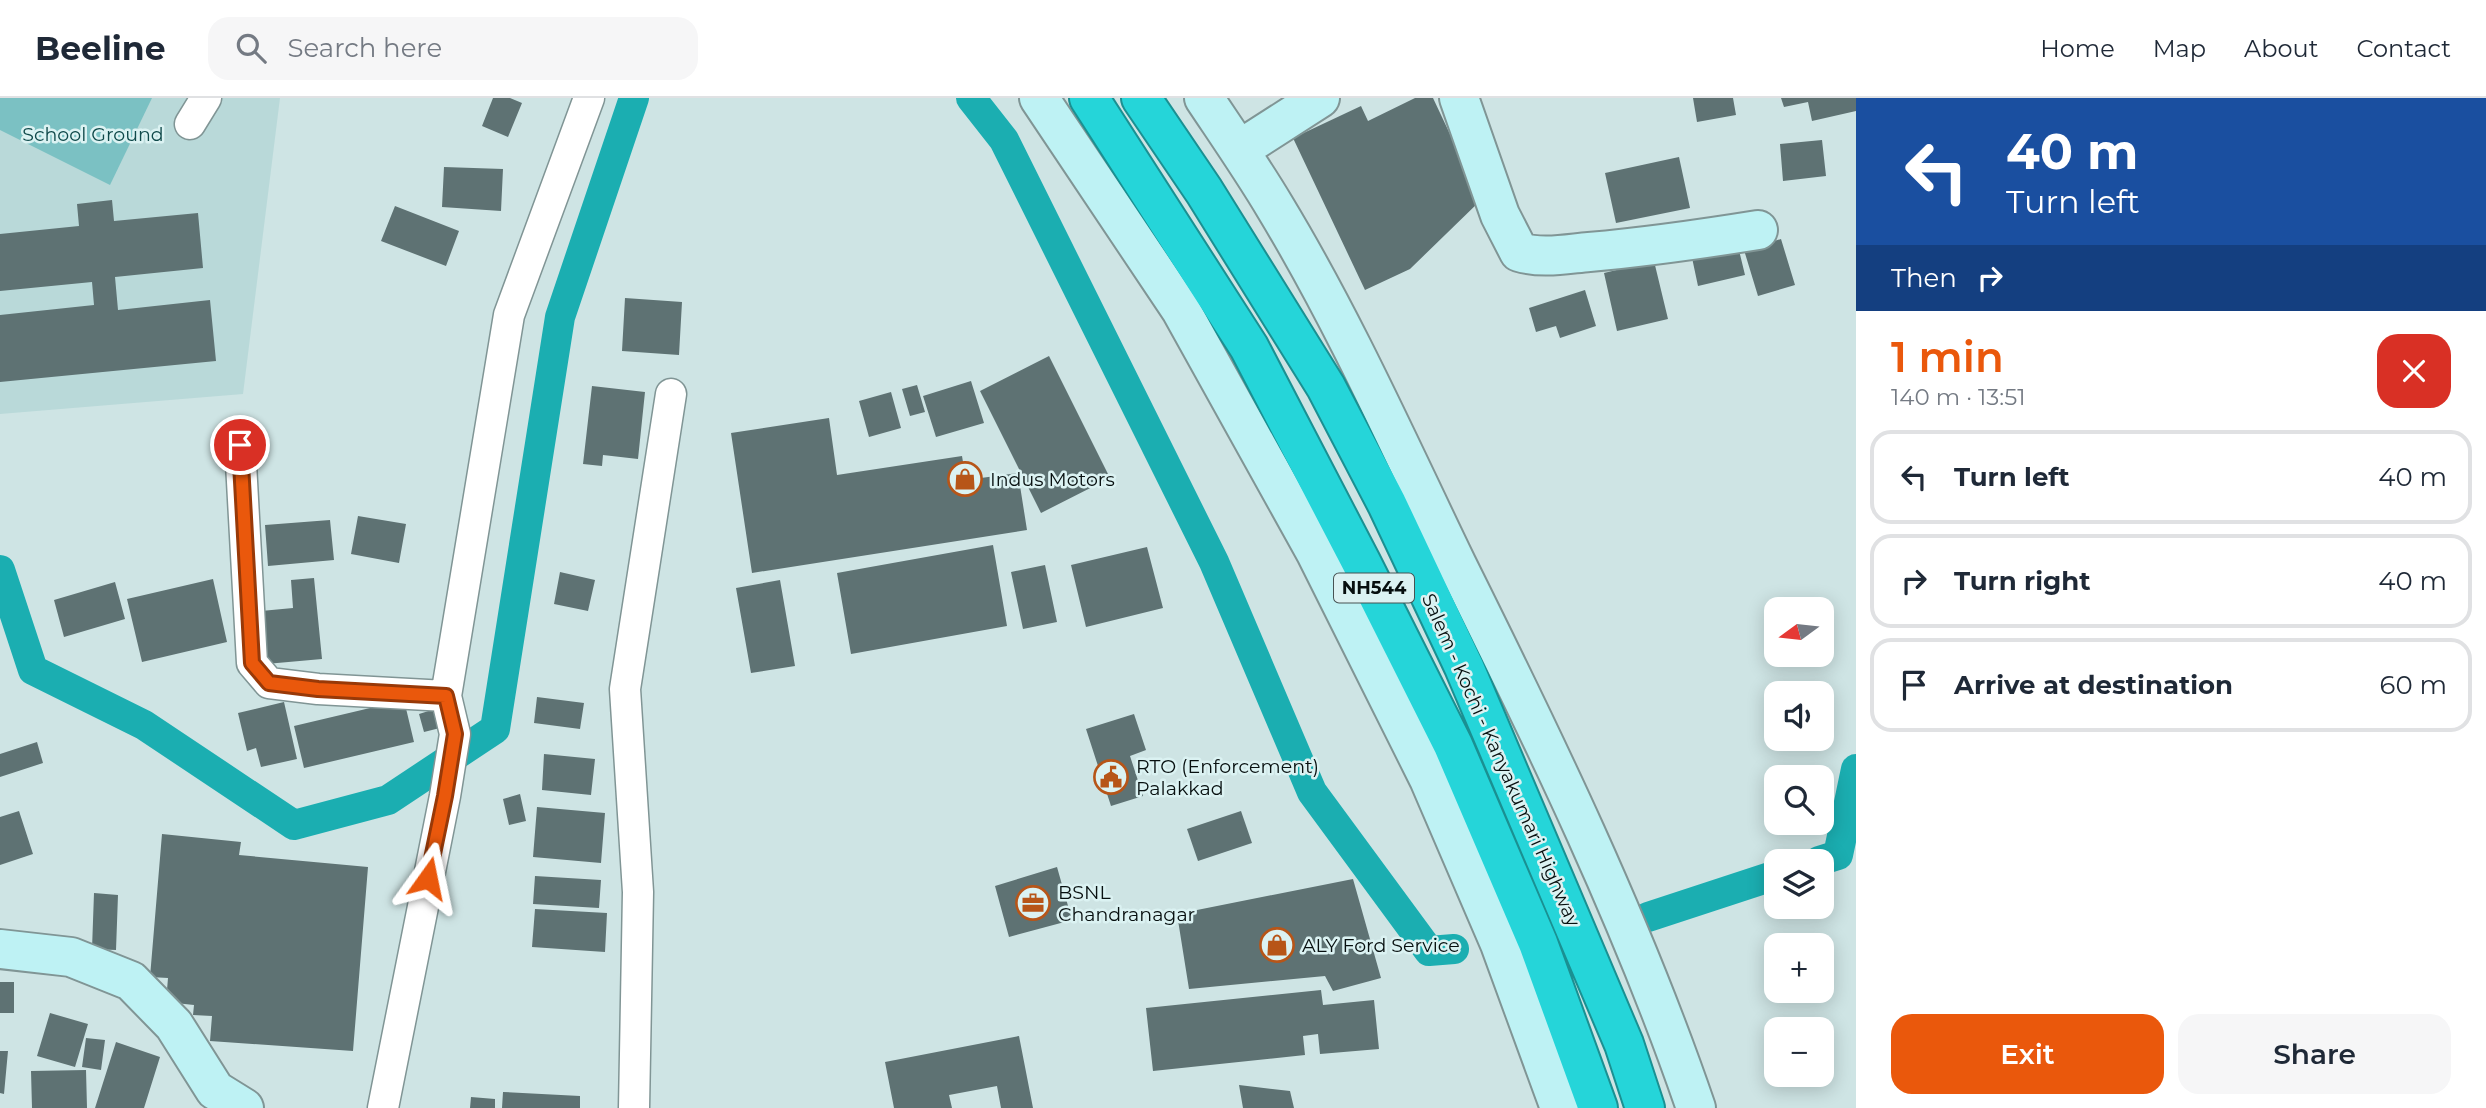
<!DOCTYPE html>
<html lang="en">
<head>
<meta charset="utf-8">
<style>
  body { margin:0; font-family:Montserrat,sans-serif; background:#f6f6f7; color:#1f2937; height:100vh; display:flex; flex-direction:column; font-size:26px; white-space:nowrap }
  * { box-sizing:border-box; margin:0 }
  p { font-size:23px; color:#747a83 }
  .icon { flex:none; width:38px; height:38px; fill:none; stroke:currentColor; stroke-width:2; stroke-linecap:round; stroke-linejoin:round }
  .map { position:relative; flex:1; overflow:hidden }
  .side { display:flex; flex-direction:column; background:#fff; width:630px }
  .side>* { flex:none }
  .banner { background:#1a4fa0; color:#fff; overflow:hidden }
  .needle { width:46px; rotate:255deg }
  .fabs { position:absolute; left:1764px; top:499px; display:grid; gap:14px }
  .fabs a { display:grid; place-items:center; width:70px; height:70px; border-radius:14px; background:#fff; box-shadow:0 4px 18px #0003; font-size:35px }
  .pin { position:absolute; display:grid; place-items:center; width:60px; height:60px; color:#fff; margin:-30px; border:4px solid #fff; border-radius:50%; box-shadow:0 2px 7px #0007 }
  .me { position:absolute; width:77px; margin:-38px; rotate:12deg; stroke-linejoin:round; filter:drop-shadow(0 0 5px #0008) }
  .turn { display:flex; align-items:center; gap:24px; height:147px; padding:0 35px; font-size:32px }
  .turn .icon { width:91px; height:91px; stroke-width:2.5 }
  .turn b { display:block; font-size:49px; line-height:60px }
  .then { display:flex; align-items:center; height:66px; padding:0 35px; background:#0003; gap:14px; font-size:26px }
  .round { display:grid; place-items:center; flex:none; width:74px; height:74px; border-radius:21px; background:#f6f6f7 }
  .headline { display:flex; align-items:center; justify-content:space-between; height:119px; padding:0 35px }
  h1 { font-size:42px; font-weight:600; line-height:52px; color:#ea580c }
  .primary-button { display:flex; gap:14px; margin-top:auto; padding:14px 35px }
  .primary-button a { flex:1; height:80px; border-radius:21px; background:#ea580c; color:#fff; font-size:28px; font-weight:600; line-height:80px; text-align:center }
  .primary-button a+a { background:#f6f6f7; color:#1f2937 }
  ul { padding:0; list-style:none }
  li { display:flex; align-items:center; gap:21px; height:94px; margin:0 14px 10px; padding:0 21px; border:4px solid #e0e1e3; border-radius:21px }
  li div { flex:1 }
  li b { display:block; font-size:26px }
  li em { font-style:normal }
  header { display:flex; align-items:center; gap:42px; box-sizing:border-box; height:98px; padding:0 35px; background:#fff; border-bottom:2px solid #e0e1e3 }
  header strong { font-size:33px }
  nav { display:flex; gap:38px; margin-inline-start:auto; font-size:24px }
  .search { width:490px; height:63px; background:#f6f6f7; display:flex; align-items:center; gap:18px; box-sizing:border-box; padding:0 24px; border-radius:21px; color:#747a83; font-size:26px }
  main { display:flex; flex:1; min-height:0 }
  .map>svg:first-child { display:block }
  .built { fill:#b9d9d9 }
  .green { fill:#7bc1c3 }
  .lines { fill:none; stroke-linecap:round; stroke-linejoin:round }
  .canal { stroke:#1baeb1; stroke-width:30 }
  .building { fill:#5e7273 }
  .street-casing { stroke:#809595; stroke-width:33 }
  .secondary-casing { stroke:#809595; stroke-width:42 }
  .highway-casing { stroke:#1a9092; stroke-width:42 }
  .street { stroke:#fff; stroke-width:30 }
  .secondary { stroke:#bef2f4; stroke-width:38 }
  .highway { stroke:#25d5d9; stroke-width:38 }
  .route-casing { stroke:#983908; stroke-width:18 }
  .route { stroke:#ea580c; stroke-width:12 }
  .labels { text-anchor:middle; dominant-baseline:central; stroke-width:5; stroke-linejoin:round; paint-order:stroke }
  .shield { fill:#dbf2f2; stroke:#475353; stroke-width:2 }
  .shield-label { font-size:18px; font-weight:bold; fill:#070f0f }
  .park-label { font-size:19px; fill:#0f494a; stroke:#dbf2f2 }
  .poi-label { font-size:19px; fill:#070f0f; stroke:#dbf2f2; text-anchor:start }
  .street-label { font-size:19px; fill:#070f0f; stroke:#dbf2f2 }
</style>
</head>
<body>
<header>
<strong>Beeline</strong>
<div class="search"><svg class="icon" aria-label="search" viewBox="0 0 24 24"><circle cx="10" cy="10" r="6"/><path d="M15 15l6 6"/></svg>Search here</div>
<nav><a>Home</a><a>Map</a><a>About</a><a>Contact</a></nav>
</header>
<main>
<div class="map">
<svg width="1856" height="1010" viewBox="0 0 1856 1010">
  <rect width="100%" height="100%" fill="#cee4e4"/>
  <path class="built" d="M0 0H280L243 296 0 316Z"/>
  <path class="green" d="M0 0H152L110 87 0 32Z"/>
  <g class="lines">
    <path class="canal" d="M971 0 1004 42 1214 464 1312 694 1429 853 1454 851
      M0 472 33 572 144 627 294 727 388 702 495 631 560 219 634 0
      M1819 763 1838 757 1856 671
      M1648 819 1776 777"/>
  </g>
  <path class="building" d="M493 0H510L522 5 508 39 482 28Z
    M1415 0H1433L1481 102 1410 171 1365 192 1293 40 1361 8 1368 23Z
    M1693 0H1733L1736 17 1697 24Z
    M1781 0H1856V13L1812 23 1808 4 1784 9Z
    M1822 42 1826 78 1783 83 1780 46Z
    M1679 59 1690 110 1616 125 1605 75Z
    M444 69 503 71 501 113 442 109Z
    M112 102 114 123 198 115 203 170 115 179 118 212 210 202 216 263 0 284V217L94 207 92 184 0 193V136L79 128 77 106Z
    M395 108 459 133 446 168 381 143Z
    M1781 141 1795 187 1758 198 1744 152Z
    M1737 144 1745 177 1698 188 1691 155Z
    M1654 163 1668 221 1617 233 1604 175Z
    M1585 192 1596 228 1560 240 1556 228 1536 234 1529 210Z
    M625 200 682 204 679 257 622 253Z
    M1049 258 1110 380 1041 415 980 293Z
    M971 283 984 325 936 339 923 298Z
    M917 287 925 314 910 318 902 291Z
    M592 288 645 294 638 361 603 357 602 368 583 366Z
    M891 294 901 330 869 339 859 303Z
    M829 320 837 377 962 358 966 382 1018 375 1027 432 752 475 731 335Z
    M358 418 406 426 399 465 351 456Z
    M330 422 334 462 268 468 265 427Z
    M993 447 1007 528 851 556 837 475Z
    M1147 449 1163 510 1086 529 1071 467Z
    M1045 467 1057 524 1023 531 1011 474Z
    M560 474 595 482 588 513 554 506Z
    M314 480 322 561 266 566 261 513 293 510 291 482Z
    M213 481 227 544 142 564 127 501Z
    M780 482 795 568 751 575 736 490Z
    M115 484 125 521 64 539 54 502Z
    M537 599 584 605 580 631 534 625Z
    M404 602 414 644 304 670 294 628Z
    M284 604 297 661 261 669 256 650 247 653 238 615Z
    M435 611 440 630 424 634 419 616Z
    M1134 616 1146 652 1130 658 1143 698 1111 708 1086 631Z
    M37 644 43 665 0 679V656Z
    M544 656 595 661 591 697 542 692Z
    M520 696 526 723 509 727 503 701Z
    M537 709 605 715 601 765 533 759Z
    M19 713 33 756 0 767V719Z
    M1241 713 1252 745 1198 763 1187 731Z
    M162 736 241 744 239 757 368 769 353 953 210 943 212 918 193 917 194 907 166 904 168 880 150 879Z
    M1057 769 1072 822 1009 839 995 788Z
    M535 778 601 782 599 810 533 806Z
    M1353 781 1381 880 1333 893 1325 878 1189 891 1177 816Z
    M94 795 118 797 116 852 92 851Z
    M535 811 607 815 605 854 532 849Z
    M0 884H14V915H0Z
    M1321 892 1323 907 1374 902 1379 951 1320 956 1318 936 1303 938 1305 957 1153 973 1146 910Z
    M50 915 88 926 75 969 37 958Z
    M1019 938 1033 1010H1001L997 988 949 997 952 1010H894L885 964Z
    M86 940 105 942 101 972 82 969Z
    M116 944 160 959 144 1010H95Z
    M0 953H8L4 996 0 995Z
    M86 972 87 1010H32L31 973Z
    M1239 987 1290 993 1294 1010H1243Z
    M503 994 580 998V1010H502Z
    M471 999 495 1001V1010H470Z"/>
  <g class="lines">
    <g class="street-casing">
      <path id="street" d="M190 26 206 0
        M240 347 252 565 269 585 318 591 446 598
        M383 1010 445 698 455 636 446 598 509 217 589 0
        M634 1010 638 794 625 591 671 296"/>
    </g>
    <g class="secondary-casing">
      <path id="secondary" d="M1039 0 1181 212 1316 455 1429 681 1500 846 1560 1010
        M1204 0C1228 36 1253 72 1275 109 1344 223 1399 347 1457 467 1545 644 1632 823 1696 1010
        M1459 0 1500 117 1519 154C1542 161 1566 156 1589 154 1646 149 1702 141 1758 132
        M1239 52 1320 0
        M0 851 71 859 131 883 174 927 215 992 244 1010"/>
    </g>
    <g class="highway-casing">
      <path id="highway" d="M1089 0 1249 249 1361 464 1453 647 1538 845 1598 1010
        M1141 0 1204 93 1326 289 1387 406 1464 569 1624 946 1645 1010"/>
    </g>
    <use href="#street" class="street"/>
    <use href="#secondary" class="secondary"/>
    <use href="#highway" class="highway"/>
  </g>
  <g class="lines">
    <g class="route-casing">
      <path id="route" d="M240 347 252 565 269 585 318 591 446 598 455 636 445 698 428 780"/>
    </g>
    <use href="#route" class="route"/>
  </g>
  <defs>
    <g id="shop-ring" transform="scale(1.75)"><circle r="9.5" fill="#dbf2f2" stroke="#b75518" stroke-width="1.5"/><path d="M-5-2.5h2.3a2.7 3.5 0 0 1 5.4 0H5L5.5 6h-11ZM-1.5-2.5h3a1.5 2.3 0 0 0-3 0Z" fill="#b75518"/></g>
    <g id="civic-ring" transform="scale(1.75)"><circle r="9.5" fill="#dbf2f2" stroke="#b75518" stroke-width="1.5"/><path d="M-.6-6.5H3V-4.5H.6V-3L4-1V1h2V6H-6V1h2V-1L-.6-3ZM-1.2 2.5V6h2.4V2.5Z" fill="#b75518"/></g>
    <g id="office-ring" transform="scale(1.75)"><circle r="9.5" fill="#dbf2f2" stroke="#b75518" stroke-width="1.5"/><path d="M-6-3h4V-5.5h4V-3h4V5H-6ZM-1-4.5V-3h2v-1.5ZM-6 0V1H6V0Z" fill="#b75518"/></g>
  </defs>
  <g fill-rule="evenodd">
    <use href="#shop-ring" x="965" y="381"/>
    <use href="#civic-ring" x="1111" y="679"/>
    <use href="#office-ring" x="1033" y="805"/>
    <use href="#shop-ring" x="1277" y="847"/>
  </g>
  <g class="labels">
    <rect class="shield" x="1334" y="475.5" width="80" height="29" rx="5"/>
    <g class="shield-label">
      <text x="1374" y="490">NH544</text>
    </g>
    <g class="park-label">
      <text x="93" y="36">School Ground</text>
    </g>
    <g class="poi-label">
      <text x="990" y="381">Indus Motors</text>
      <text x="1136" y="668">RTO (Enforcement)<tspan x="1136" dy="22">Palakkad</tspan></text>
      <text x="1058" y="794">BSNL<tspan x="1058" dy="22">Chandranagar</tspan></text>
      <text x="1302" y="847">ALY Ford Service</text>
    </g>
    <g class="street-label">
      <text transform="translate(1501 662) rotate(66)">Salem - Kochi - Kanyakumari Highway</text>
    </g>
  </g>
</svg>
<div class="fabs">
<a><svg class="needle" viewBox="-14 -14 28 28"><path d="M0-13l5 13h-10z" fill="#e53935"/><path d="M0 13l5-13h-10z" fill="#747a83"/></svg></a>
<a><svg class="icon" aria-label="sound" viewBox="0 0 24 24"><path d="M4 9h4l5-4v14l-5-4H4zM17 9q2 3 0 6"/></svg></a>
<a><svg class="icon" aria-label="search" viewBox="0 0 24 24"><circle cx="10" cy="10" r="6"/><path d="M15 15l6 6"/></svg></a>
<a><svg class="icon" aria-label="layers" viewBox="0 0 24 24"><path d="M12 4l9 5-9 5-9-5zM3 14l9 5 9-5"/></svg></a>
<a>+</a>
<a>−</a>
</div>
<div class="pin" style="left:240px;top:347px;background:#d93025"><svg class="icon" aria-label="arrive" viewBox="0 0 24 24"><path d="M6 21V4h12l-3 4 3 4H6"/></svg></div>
<svg class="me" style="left:428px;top:780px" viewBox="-20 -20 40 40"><path d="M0-17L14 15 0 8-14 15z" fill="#ea580c" stroke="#fff" stroke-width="4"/></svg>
</div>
<section class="side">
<div class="banner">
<div class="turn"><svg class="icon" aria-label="left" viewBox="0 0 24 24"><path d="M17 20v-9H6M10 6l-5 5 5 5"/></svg><div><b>40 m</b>Turn left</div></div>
<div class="then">Then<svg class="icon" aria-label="right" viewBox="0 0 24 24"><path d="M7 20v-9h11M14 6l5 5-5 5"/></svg></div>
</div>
<div class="headline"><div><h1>1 min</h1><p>140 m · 13:51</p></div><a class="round" style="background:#d93025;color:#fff"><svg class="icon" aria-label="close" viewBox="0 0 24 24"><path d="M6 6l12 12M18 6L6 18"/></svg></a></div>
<ul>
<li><svg class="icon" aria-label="left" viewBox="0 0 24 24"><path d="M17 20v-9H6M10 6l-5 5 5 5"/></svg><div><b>Turn left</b></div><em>40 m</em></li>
<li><svg class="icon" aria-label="right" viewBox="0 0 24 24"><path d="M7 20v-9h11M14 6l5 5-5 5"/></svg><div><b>Turn right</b></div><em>40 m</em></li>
<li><svg class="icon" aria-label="arrive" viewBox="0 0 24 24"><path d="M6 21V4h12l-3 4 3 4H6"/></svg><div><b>Arrive at destination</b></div><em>60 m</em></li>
</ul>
<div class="primary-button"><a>Exit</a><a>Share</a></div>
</section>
</main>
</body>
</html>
